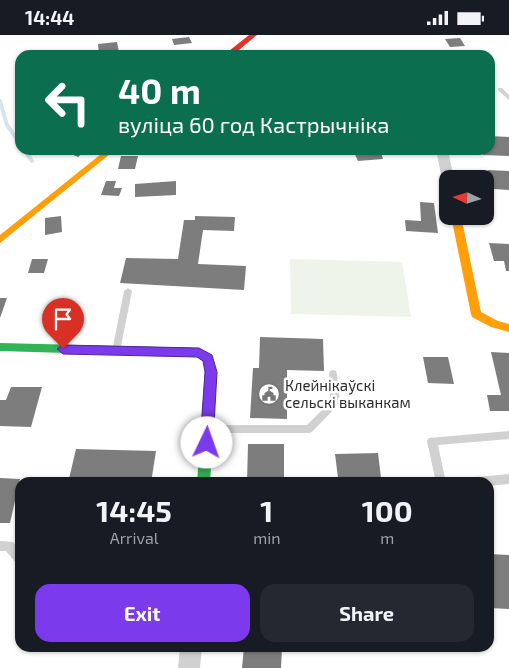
<!DOCTYPE html>
<html lang="en">
<head>
<meta charset="utf-8">
<style>
  body { margin:0; font-family:"Exo 2",sans-serif; background:#242831; color:#f1f3f6; height:100vh; display:flex; flex-direction:column; font-size:19px; white-space:nowrap }
  * { box-sizing:border-box; margin:0 }
  p { font-size:16px; color:#9ea1a6 }
  .icon { flex:none; width:28px; height:28px; fill:none; stroke:currentColor; stroke-width:2; stroke-linecap:round; stroke-linejoin:round }
  .map { position:relative; flex:1; overflow:hidden }
  .panel { position:absolute; left:15px; top:442px; width:479px; height:175px; display:flex; flex-direction:column; background:#171b24; border-radius:15px; box-shadow:0 1px 4px #0004 }
  .panel>* { flex:none }
  .top-card { position:absolute; left:15px; top:15px; width:480px; height:105px; border-radius:15px; box-shadow:0 1px 4px #0004; background:#0b6e4f; color:#fff; overflow:hidden }
  .needle { width:32px; rotate:274deg }
  .tools { position:absolute; left:439px; top:135px; display:grid; gap:10px }
  .tools a { display:grid; place-items:center; width:55px; height:55px; border-radius:10px; background:#171b24; box-shadow:0 1px 4px #0004; font-size:25px }
  .pin { position:absolute; display:grid; place-items:center; width:42px; height:42px; color:#fff; margin:-51px -21px; border-radius:50% 50% 50% 0; rotate:-45deg; box-shadow:0 0 5px #0007 }
  .pin .icon { rotate:45deg }
  .me { position:absolute; width:55px; margin:-28px; rotate:3deg; stroke-linejoin:round; filter:drop-shadow(0 0 4px #0008) }
  .turn { display:flex; align-items:center; gap:18px; height:105px; padding:0 20px; font-size:22px }
  .turn .icon { width:65px; height:65px; stroke-width:2.5 }
  .turn b { display:block; font-size:35px; line-height:42px }
  .eta { display:flex; justify-content:space-evenly; align-items:center; height:85px; text-align:center }
  .eta b { font-size:30px; font-weight:700; line-height:35px }
  .action { display:flex; gap:10px; margin-top:auto; padding:10px 20px }
  .action a { flex:1; height:58px; border-radius:15px; background:#7c3aed; color:#fff; font-size:20px; font-weight:700; line-height:58px; text-align:center }
  .action a+a { background:#242831; color:#f1f3f6 }
  .status { display:flex; justify-content:space-between; align-items:center; height:35px; padding:0 25px; background:#171b24; direction:ltr }
  .status svg { height:14px; fill:currentColor }
  .map>svg:first-child { display:block }
  .green { fill:#eef4ea }
  .lines { fill:none; stroke-linecap:round; stroke-linejoin:round }
  .stream { stroke:#d5e3f2; stroke-width:4 }
  .building { fill:#7d7d7d }
  .lane { fill:#d1d1d1; fill-rule:evenodd }
  .street { fill:#d1d1d1; fill-rule:evenodd }
  .fast { fill:#30b455; fill-rule:evenodd }
  .slow { fill:#ff9f0a; fill-rule:evenodd }
  .jam { fill:#e5322d; fill-rule:evenodd }
  .route { fill:#7c3aed; stroke:#51269a }
  .labels { text-anchor:middle; dominant-baseline:central; stroke-width:5; stroke-linejoin:round; paint-order:stroke }
  .poi-label { font-size:15px; fill:#2c2c2c; stroke:#fff; text-anchor:start }
</style>
</head>
<body>
<div class="status"><b>14:44</b><svg viewBox="0 0 49 12"><path d="M0 12V9h3v3zM5 12V6h3v6zM10 12V3h3v9zM15 12V0h3v12zM26 1h20v11H26zM47 4h2v5h-2z"/></svg></div>
<div class="map">
<svg width="509" height="633" viewBox="0 0 509 633">
  <rect width="100%" height="100%" fill="#fff"/>
  <path class="green" d="M290 224 402 227 411 282 291 279Z"/>
  <g class="lines">
    <path class="stream" d="M0 66 7 90 20 109
      M24 115 32 126"/>
  </g>
  <path class="building" d="M189 2 192 8 174 10 172 4Z
    M460 3 465 11 450 12 445 4Z
    M117 7 119 17 99 20 98 9Z
    M490 101 509 102V121L483 120 481 115H490Z
    M62 115H86L78 122Z
    M353 115H380L383 124 358 126Z
    M121 121H138L135 134H118Z
    M488 135 509 136V155L493 154Z
    M106 146H116L114 153H122L119 161 101 160Z
    M176 146V160L135 162V149Z
    M420 167 434 168 438 198 406 196 405 185 421 186Z
    M61 181 62 197 45 200V183Z
    M195 181 235 182 234 196 203 195 198 229 246 231 244 255 120 248 126 223 178 224 184 185H195Z
    M489 208 509 209V236H506L504 226H494Z
    M32 224H48L44 238H28Z
    M0 263H7L0 283Z
    M260 302 323 304 324 336 287 335V384L250 383 253 333H259Z
    M491 317 509 318V376H490L487 360H501Z
    M423 322H448L454 349 428 348Z
    M11 352H42L31 392 0 391V365H6Z
    M248 409H284V448H247Z
    M76 414 156 416 151 448H68Z
    M378 418 381 443H338L335 419Z
    M0 443 20 444 10 488H0Z
    M489 519 509 520V574L489 573Z
    M244 612H282L281 633H242Z"/>
  <g class="lines">
    <path class="lane" d="M498 53H502L509 60V65L498 55Z
      M128 253 132 256 120 316 119 318H113L112 316 124 256Z
      M333 335 336 336 337 339 340 368 312 397 309 398H210L207 397 205 394 207 391 210 390H307L330 367 329 339 330 336Z
      M509 396V404L438 410 446 448H436L427 406 429 403Z
      M509 439V449L489 451V448H461L462 445 466 443Z
      M0 506 13 507 20 516V529L16 528 6 516H0Z"/>
    <path class="street" d="M436 115H448L454 144H448V148L442 144Z
      M180 612H202L200 633H178Z"/>
    <path class="fast" d="M0 308 199 313 212 321 217 337 210 448H197L205 337 203 326 197 322 0 316Z"/>
    <path class="slow" d="M106 115H115L0 208V200Z
      M451 181H461L481 277 498 286 509 289V297L491 292 472 282 471 279Z"/>
    <path class="jam" d="M249 0H257L233 20H224Z"/>
  </g>
  <path class="route" d="M63 310 199 313 212 320 217 337 213 408 211 412 207 413 202 412 200 408 205 337 203 326 197 322 63 319 57 314Z"/>
  <defs>
    <g id="civic-ring" transform="scale(1.125)"><circle r="9.5" fill="#fff" stroke="#767676" stroke-width="1.5"/><path d="M-.6-6.5H3V-4.5H.6V-3L4-1V1h2V6H-6V1h2V-1L-.6-3ZM-1.2 2.5V6h2.4V2.5Z" fill="#767676"/></g>
  </defs>
  <g fill-rule="evenodd">
    <use href="#civic-ring" x="269" y="359"/>
  </g>
  <g class="labels">
    <g class="poi-label">
      <text x="285" y="350">Клейнікаўскі<tspan x="285" dy="17">сельскі выканкам</tspan></text>
    </g>
  </g>
</svg>
<div class="tools">
<a><svg class="needle" viewBox="-14 -14 28 28"><path d="M0-13l5 13h-10z" fill="#e53935"/><path d="M0 13l5-13h-10z" fill="#9ea1a6"/></svg></a>
</div>
<div class="pin" style="left:63px;top:314px;background:#d93025"><svg class="icon" aria-label="arrive" viewBox="0 0 24 24"><path d="M6 21V4h12l-3 4 3 4H6"/></svg></div>
<svg class="me" style="left:207px;top:408px" viewBox="-20 -20 40 40"><circle r="19" fill="#fff"/><path d="M0-13L10 11 0 6-10 11z" fill="#7c3aed"/></svg>
<div class="top-card">
<div class="turn"><svg class="icon" aria-label="left" viewBox="0 0 24 24"><path d="M17 20v-9H6M10 6l-5 5 5 5"/></svg><div><b>40 m</b>вуліца 60 год Кастрычніка</div></div>
</div>
<section class="panel">
<div class="eta">
<div><b>14:45</b><p>Arrival</p></div>
<div><b>1</b><p>min</p></div>
<div><b>100</b><p>m</p></div>
</div>
<div class="action"><a>Exit</a><a>Share</a></div>
</section>
</div>
</body>
</html>
